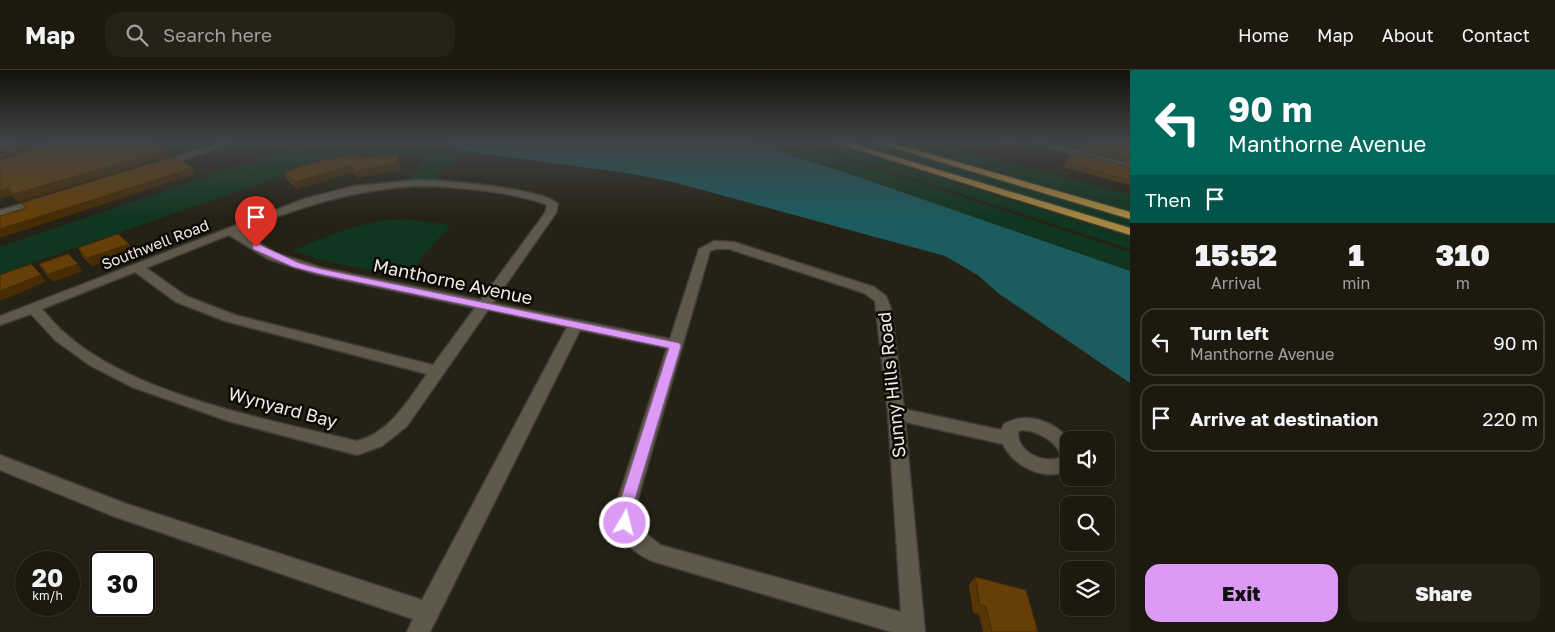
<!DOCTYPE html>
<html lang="en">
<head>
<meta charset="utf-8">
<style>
  body { margin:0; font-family:"Golos Text",sans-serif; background:#252218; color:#f1f3f6; height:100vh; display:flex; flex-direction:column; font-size:19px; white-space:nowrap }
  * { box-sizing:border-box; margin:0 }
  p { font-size:16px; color:#a0a09e }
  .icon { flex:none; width:28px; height:28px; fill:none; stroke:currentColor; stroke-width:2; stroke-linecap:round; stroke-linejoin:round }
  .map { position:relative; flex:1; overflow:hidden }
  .side { display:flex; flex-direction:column; background:#1c190f; width:425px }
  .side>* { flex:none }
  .guide { background:#00695c; color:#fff; overflow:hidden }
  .fabs { position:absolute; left:1060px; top:361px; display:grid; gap:10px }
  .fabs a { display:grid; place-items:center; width:55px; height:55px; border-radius:10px; background:#1c190f; box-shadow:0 2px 12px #0003,0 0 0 1px #3a382f; font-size:25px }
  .speed { position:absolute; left:15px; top:481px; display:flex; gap:10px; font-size:25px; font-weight:700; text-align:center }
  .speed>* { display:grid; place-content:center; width:65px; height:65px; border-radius:50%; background:#1c190f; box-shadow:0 2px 12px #0003,0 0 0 1px #3a382f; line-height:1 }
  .speed small { font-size:12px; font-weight:400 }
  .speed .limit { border:2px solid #111; border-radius:8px; background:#fff; color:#111 }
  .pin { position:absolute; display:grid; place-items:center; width:42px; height:42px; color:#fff; margin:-51px -21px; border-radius:50% 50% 50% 0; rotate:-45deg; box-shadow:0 0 5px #0007 }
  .pin .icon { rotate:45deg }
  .me { position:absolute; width:55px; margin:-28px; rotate:8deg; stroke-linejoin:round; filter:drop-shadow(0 0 4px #0008) }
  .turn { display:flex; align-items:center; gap:18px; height:105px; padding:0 15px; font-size:22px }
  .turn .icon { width:65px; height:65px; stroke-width:2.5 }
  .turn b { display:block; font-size:35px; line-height:42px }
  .then { display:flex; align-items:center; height:48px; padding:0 15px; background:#0003; gap:10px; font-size:19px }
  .eta { display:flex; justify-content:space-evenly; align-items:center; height:85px; text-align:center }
  .eta b { font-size:30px; font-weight:800; line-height:35px }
  .action { display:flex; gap:10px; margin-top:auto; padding:10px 15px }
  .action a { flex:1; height:58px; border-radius:15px; background:#dc99f5; color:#111; font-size:20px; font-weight:800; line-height:58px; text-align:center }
  .action a+a { background:#252218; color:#f1f3f6 }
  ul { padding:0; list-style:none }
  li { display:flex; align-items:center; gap:15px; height:68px; margin:0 10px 8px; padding:0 5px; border:2px solid #3a382f; border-radius:15px }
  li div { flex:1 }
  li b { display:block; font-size:19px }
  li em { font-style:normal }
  header { display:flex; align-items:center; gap:30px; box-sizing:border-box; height:70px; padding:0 25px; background:#1c190f; border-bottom:1px solid #3a382f }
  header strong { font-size:24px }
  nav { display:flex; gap:28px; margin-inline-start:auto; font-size:18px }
  .search { width:350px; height:45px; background:#252218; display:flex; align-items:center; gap:12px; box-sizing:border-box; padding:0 18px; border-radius:15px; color:#a0a09e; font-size:19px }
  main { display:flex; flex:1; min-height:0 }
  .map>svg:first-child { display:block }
  .green { fill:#11361f }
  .water { fill:#1c5b5e }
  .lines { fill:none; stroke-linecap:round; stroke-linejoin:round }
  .minor-casing { stroke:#3f3c34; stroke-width:3 }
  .major-casing { stroke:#3f3c34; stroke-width:3 }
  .minor { fill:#5e594b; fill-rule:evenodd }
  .major { fill:#a58741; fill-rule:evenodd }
  .wall { fill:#573606 }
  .shaded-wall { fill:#472c05 }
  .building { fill:#653f07; stroke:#472c05 }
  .route { fill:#dc99f5; stroke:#8f639f }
  .labels { text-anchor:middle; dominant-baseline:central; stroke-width:5; stroke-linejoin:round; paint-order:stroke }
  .far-street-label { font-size:15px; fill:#eeece3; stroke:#0c0a06 }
  .street-label { font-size:18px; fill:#eeece3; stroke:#0c0a06 }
</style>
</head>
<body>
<header>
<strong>Map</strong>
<div class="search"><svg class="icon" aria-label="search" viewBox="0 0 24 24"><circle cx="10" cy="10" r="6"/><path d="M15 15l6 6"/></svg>Search here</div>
<nav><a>Home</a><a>Map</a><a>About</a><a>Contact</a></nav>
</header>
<main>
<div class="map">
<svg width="1130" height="562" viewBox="0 0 1130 562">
  <rect width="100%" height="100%" fill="#252114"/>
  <path class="green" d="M313 71H446L460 79 479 83 460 87 434 110H410L425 88 345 84 0 204V177Z
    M745 71H792L1130 182V201L853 105Z
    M799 71H821L1130 167V179Z
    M842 71H867L1130 149V159Z
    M889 71H927L1130 125V141Z
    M406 149 451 155 404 207 326 191 293 181C331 164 364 150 406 149Z"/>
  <path class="water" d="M446 71H745L853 105 1130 201V313L998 223 979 206 945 186 673 112 627 103 479 83 460 79Z"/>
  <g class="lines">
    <g class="minor-casing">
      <path id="minor" d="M225 71H239L162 96 154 94Z
        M1023 71H1038L1130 94V100Z
        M417 110C442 110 543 118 558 134L556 143 493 233 670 269 699 179 714 171 734 172 874 217 886 226 891 239 904 339 1001 360 1004 354C1026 341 1054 351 1070 370L1069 400C1045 412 1014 397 1003 374L905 352 925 562H892L655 492C628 482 615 463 616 435L667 278 580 260 430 562H407L413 549 113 446 0 400V385L124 433 422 530 567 257 488 240 407 356 382 376 357 385 228 351 132 317 91 296 56 271 31 244 0 255V246L304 129 354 116ZM417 116C452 116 516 122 547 135L545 143 481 230 323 198 276 183 239 161C298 138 353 119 417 116ZM229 165 268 189 315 204 475 238 433 295 235 245 186 226 146 198ZM716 179H729L864 223 875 231 888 344 901 542 660 475 638 457 636 435 710 181ZM135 202 176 232 225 251 427 304C408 330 390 363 357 371 269 350 134 325 66 264 57 257 50 248 42 239ZM1021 360C1036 360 1059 372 1061 387 1044 395 1017 382 1018 362Z
        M42 128 46 129V133L0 146V140Z"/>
    </g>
    <g class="major-casing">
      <path id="major" d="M830 71H844L1130 158V165Z
        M871 71H885L1130 142V149Z"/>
    </g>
    <use href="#minor" class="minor"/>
    <use href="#major" class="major"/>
  </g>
  <path class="wall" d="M975 71H1021L1011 81 975 72Z
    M1130 71V92L1078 79 1081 75Z
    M168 86 18 132 12 125 0 129V90Z
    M360 88 401 100 356 108 353 102 297 119 286 109 284 102Z
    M1065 93 1130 97V115L1062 97Z
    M129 174 133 181 92 196 82 186 78 178Z
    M39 194 82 201 53 212 44 202Z
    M975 507 1038 562H983L979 544 973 543 969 515Z"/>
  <path class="shaded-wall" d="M25 71H46L0 88V80Z
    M1020 71H1021L1011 81 1013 77Z
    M165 80 168 86 18 132 14 124Z
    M398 84 401 100 356 108 354 101Z
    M352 95 353 102 297 119 295 112Z
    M193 98 196 104 0 168V159Z
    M8 118 12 125 0 129V121Z
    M129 174 133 181 92 196 87 188Z
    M78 194 82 201 53 212 48 204Z
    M41 205 46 212 0 231V221Z"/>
  <path class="building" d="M0 71H25L0 80Z
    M51 71H152L165 80 14 124 8 118 0 121V90L34 79Z
    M986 71H1020L1013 77Z
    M1085 71H1130V88L1081 75Z
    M1074 82 1130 97V110L1065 93Z
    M359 84 360 88 398 84 399 93 354 101 352 95 295 112 284 102 319 91Z
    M175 86 193 98 0 159V146L26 138 21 133Z
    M118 164 129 174 87 188 78 178Z
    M68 184 78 194 48 204 39 194Z
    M31 194 41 205 0 221V205Z
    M975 507 1026 520 1038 562H992L986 536 980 535Z"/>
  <linearGradient id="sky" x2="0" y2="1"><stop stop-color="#14120b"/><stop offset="0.48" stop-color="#404345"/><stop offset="1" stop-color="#404345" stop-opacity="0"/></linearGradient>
  <rect width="1130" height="149" fill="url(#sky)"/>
  <path class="route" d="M253 175H260L299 193 321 199 679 273 681 276 633 435 630 457 625 459 619 457 617 453 619 435 669 278 320 204 293 197 253 179Z"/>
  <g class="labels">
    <g class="far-street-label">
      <text transform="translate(155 174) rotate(-21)">Southwell Road</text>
    </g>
    <g class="street-label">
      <text transform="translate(453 211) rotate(12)">Manthorne Avenue</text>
      <text transform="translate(891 315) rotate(-96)">Sunny Hills Road</text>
      <text transform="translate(283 337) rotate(15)">Wynyard Bay</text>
    </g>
  </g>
</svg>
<div class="fabs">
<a><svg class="icon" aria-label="sound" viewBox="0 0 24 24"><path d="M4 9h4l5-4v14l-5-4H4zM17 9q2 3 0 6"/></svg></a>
<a><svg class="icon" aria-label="search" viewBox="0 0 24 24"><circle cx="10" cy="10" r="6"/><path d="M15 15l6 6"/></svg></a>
<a><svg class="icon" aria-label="layers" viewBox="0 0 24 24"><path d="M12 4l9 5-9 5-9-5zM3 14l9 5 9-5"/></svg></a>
</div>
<div class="speed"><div>20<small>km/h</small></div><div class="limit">30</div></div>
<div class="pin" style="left:256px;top:177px;background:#d93025"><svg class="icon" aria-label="arrive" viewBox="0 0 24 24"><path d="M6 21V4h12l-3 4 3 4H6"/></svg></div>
<svg class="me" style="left:625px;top:453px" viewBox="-20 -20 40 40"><circle r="17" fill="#dc99f5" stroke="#fff" stroke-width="3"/><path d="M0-11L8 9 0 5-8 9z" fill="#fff"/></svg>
</div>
<section class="side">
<div class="guide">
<div class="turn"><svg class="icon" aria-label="left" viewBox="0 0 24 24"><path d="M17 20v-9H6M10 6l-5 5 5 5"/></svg><div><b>90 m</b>Manthorne Avenue</div></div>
<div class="then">Then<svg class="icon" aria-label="arrive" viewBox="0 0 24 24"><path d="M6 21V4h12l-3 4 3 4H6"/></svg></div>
</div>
<div class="eta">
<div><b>15:52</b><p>Arrival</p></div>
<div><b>1</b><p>min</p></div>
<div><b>310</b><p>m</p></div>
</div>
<ul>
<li><svg class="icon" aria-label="left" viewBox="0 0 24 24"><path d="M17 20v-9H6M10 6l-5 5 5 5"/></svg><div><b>Turn left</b><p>Manthorne Avenue</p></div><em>90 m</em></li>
<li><svg class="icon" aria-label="arrive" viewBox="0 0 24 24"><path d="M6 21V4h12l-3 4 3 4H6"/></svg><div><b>Arrive at destination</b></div><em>220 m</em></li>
</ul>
<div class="action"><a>Exit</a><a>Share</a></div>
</section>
</main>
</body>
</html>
